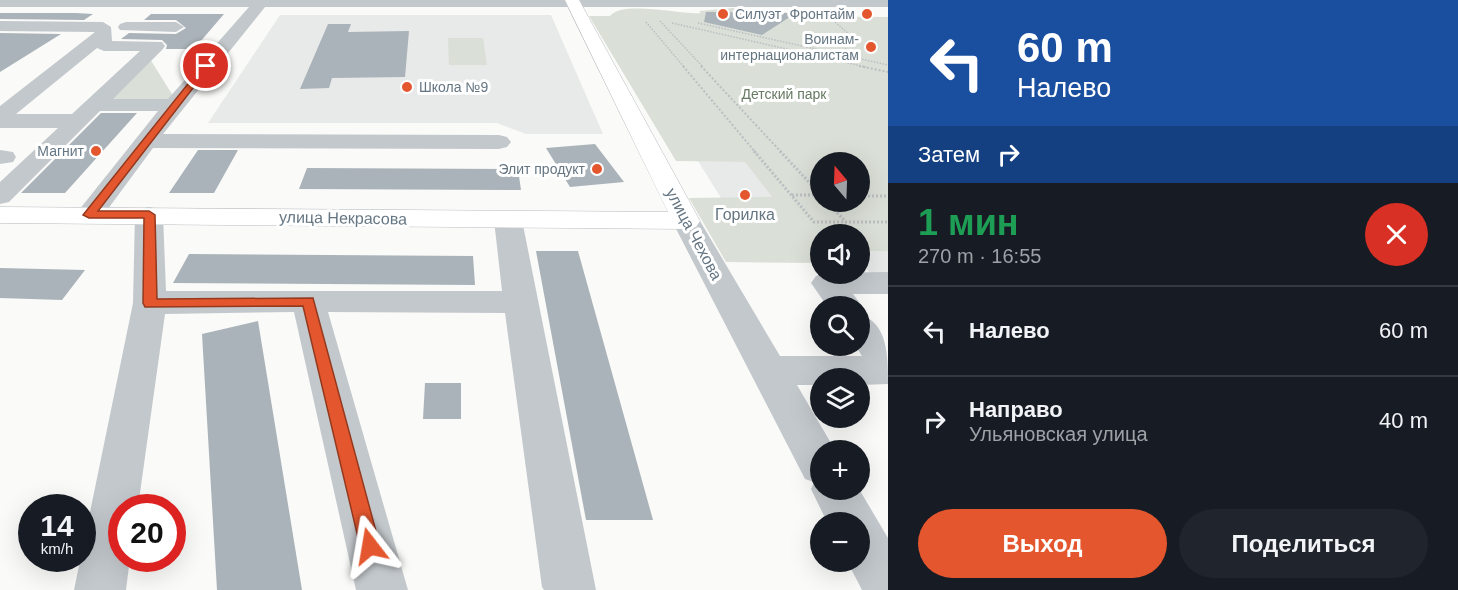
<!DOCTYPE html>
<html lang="ru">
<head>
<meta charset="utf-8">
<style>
  body { margin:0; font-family:Helvetica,sans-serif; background:#20242c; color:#f1f3f6; height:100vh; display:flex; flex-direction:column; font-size:22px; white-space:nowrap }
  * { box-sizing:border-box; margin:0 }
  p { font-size:20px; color:#9ea1a6 }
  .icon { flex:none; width:33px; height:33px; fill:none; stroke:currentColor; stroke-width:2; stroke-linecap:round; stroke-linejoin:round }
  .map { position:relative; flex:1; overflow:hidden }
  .drawer { display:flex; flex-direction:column; background:#171b24; width:570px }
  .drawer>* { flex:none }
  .hud { background:#1a4fa0; color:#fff; overflow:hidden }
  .needle { width:39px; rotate:341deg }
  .tools { position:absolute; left:810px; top:152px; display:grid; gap:12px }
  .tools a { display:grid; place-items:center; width:60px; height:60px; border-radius:50%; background:#171b24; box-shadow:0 6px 24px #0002; font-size:30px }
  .speed { position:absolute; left:18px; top:494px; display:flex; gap:12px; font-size:30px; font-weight:700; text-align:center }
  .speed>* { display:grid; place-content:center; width:78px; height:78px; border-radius:50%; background:#171b24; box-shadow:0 6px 24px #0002; line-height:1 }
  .speed small { font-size:15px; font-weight:400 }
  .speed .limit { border:9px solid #d22; background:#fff; color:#111 }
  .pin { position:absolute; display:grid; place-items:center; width:51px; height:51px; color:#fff; margin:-26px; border:3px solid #fff; border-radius:50%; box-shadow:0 2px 6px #0007 }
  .me { position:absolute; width:66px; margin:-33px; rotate:346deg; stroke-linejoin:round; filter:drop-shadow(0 0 4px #0008) }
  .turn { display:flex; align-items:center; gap:21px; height:126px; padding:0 30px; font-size:27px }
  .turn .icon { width:78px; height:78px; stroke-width:2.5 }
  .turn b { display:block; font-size:42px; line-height:51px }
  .then { display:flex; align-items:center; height:57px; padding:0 30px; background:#0003; gap:12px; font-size:22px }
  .round { display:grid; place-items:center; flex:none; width:63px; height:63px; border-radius:32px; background:#20242c }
  .head { display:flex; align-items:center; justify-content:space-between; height:102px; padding:0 30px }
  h1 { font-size:36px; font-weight:800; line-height:45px; color:#1e9e55 }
  .primary-button { display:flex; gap:12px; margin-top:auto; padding:12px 30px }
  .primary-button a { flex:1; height:69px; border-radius:36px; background:#e4572e; color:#fff; font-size:24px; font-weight:800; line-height:69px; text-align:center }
  .primary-button a+a { background:#20242c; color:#f1f3f6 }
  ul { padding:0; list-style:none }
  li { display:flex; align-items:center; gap:18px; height:90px; padding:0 30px; border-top:2px solid #363941 }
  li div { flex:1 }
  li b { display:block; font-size:22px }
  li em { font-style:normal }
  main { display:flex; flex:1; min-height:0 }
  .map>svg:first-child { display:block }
  .built { fill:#e8e9e9 }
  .green { fill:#dadfd7; fill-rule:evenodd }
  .building { fill:#aab3b9 }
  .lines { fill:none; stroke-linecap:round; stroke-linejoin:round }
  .major-casing { stroke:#b5babe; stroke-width:1 }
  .path-far2 { stroke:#bbbfc2; stroke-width:1.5; stroke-dasharray:1.5 1.5; stroke-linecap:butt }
  .path-far1 { stroke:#bbbfc2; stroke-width:2; stroke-dasharray:2 2; stroke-linecap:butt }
  .path { stroke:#bbbfc2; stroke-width:3; stroke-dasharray:2 2; stroke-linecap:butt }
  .minor { fill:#c3c8cc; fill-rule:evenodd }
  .major { fill:#fff; fill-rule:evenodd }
  .route { fill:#e4572e; stroke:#94391e; stroke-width:1.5 }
  .poi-dot { fill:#e4572e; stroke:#fff; stroke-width:2 }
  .labels { text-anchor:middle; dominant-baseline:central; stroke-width:6; stroke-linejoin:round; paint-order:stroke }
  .far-poi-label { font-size:14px; fill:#657683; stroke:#fff; text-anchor:end }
  .far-park-label { font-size:14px; fill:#687a64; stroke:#fff }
  .poi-label { font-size:16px; fill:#657683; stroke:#fff }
  .street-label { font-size:16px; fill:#657683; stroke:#fff }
</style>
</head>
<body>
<main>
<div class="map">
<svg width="888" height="590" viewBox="0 0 888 590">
  <rect width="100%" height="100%" fill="#fafaf8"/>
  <path class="built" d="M280 15H551L603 134H526L497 123H208Z
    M698 161 745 162 773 198H721Z
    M860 251H888V294L860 261Z"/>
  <path class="green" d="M734 8 762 16 888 17V251H860V234H820V263L726 262 689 198 772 197 745 162 676 161 589 16H610C623 0 681 15 701 13L699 11ZM820 162H860V201H820Z
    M448 38H483L487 65H449Z
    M150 59 175 99H110Z"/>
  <path class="building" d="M706 12 796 13 762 35 704 22Z
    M0 13H76L93 14 84 20 0 19Z
    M151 14H224L194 49H166L167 45 162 40 121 39 129 33 176 34 186 28 176 20H144Z
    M328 24H351L348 32 409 31 405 77 332 78 329 88 300 89Z
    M0 33 61 34 0 72Z
    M101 113H137L65 193H21Z
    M595 144 624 182 570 187 546 148Z
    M198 150H238L214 193H169Z
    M307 168 518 169 521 190 299 189Z
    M536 251H578L653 520H586Z
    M189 254 473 256 475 285 173 283Z
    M0 268 85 270 62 300 0 298Z
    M258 321 302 590H217L202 334Z
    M425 383H461V419H423Z"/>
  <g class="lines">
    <g class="major-casing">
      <path id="major" d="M565 0H579L700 221 696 227 686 229 0 223V207L668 212Z"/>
    </g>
    <path class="path-far2" d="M660 21 703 67
      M646 22 684 67
      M835 22 849 34 844 55
      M672 23 866 67
      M698 23 888 65"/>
    <path class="path-far1" d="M683 66 756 153
      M701 66 782 153
      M859 66 888 72"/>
    <path class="path" d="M754 151 814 222H888
      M780 151 820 194
      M792 195H820
      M860 196H888
      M826 201 846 222"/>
    <path class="minor" d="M0 0H888V7H265L163 134 499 135 507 137 511 142 507 147 499 149 153 148 99 221 89 223 79 221 75 215 158 111H100L9 202 0 204V182L58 128H0V106L95 32 0 31V21L103 22 111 27 112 41 162 42 165 46 162 50 113 99H168L249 7H0ZM97 48 104 51H140L72 114H16Z
      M126 22H176L184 27 176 32 120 30 118 27 120 24Z
      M0 150 13 152 16 157 13 162 0 164Z
      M149 207 159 209 163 215 166 291H502L494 220 498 214 508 212 518 214 522 220 596 590H544L542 587 505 313 328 312 408 590H356L294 312 165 314 138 507H122V558H130L126 590H74L133 303 135 215 139 209Z
      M686 213 696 215 700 221 780 356H862L855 345H860V314C888 324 888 355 888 384L860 385V378H820V385H797L835 450H820V489H859L888 538V590H862L847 561H860V522H827L811 489 814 482 805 479 672 221 676 215Z
      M888 272V294H853L862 306 860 310V306H827L811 283 816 276 825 273Z"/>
    <use href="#major" class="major"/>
  </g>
  <path class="route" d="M203 65 210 66 98 211H149L155 215 157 299 313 298 380 546 377 553 370 556 363 553 360 546 303 306 145 307 143 303 144 218H89L83 215Z"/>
  <g class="poi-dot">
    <circle cx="723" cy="14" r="6"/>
    <circle cx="867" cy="14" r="6"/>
    <circle cx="871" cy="47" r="6"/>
    <circle cx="407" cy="87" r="6"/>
    <circle cx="96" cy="151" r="6"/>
    <circle cx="597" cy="169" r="6"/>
    <circle cx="745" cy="195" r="6"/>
  </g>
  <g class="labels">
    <g class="far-poi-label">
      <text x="735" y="14" text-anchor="start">Силуэт</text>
      <text x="855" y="14">Фронтайм</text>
      <text x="859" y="39">Воинам-<tspan x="859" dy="16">интернационалистам</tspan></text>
      <text x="419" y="87" text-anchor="start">Школа №9</text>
      <text x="84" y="151">Магнит</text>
      <text x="585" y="169">Элит продукт</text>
    </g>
    <g class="far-park-label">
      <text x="784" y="94">Детский парк</text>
    </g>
    <g class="poi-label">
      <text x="745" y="214">Горилка</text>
    </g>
    <g class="street-label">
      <text transform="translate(343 218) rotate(1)">улица Некрасова</text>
      <text transform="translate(694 234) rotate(62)">улица Чехова</text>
    </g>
  </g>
</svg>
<div class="tools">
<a><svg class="needle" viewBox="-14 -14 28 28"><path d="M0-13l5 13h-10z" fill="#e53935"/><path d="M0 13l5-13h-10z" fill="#9ea1a6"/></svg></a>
<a><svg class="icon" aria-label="sound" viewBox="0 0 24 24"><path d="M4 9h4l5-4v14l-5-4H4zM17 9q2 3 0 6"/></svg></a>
<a><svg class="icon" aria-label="search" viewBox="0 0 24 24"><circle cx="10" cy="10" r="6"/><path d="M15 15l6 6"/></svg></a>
<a><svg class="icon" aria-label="layers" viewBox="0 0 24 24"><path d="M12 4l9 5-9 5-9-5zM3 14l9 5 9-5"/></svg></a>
<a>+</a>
<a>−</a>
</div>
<div class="speed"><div>14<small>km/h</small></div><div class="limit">20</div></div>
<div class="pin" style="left:206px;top:66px;background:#d93025"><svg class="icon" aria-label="arrive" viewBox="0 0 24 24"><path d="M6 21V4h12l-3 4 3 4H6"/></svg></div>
<svg class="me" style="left:370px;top:546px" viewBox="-20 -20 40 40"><path d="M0-17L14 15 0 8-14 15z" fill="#e4572e" stroke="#fff" stroke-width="4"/></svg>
</div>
<section class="drawer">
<div class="hud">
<div class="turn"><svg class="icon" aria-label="left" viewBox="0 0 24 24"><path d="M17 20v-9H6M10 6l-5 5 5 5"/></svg><div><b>60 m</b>Налево</div></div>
<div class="then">Затем<svg class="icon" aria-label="right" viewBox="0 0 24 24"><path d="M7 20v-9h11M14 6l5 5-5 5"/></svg></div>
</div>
<div class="head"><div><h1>1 мин</h1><p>270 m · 16:55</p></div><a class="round" style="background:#d93025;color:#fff"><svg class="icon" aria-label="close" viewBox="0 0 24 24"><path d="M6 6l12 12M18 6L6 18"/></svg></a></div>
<ul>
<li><svg class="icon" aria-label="left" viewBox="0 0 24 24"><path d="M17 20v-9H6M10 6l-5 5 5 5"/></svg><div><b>Налево</b></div><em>60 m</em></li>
<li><svg class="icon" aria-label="right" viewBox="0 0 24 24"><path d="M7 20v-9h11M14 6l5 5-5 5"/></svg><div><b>Направо</b><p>Ульяновская улица</p></div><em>40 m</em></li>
</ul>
<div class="primary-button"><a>Выход</a><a>Поделиться</a></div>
</section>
</main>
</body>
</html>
